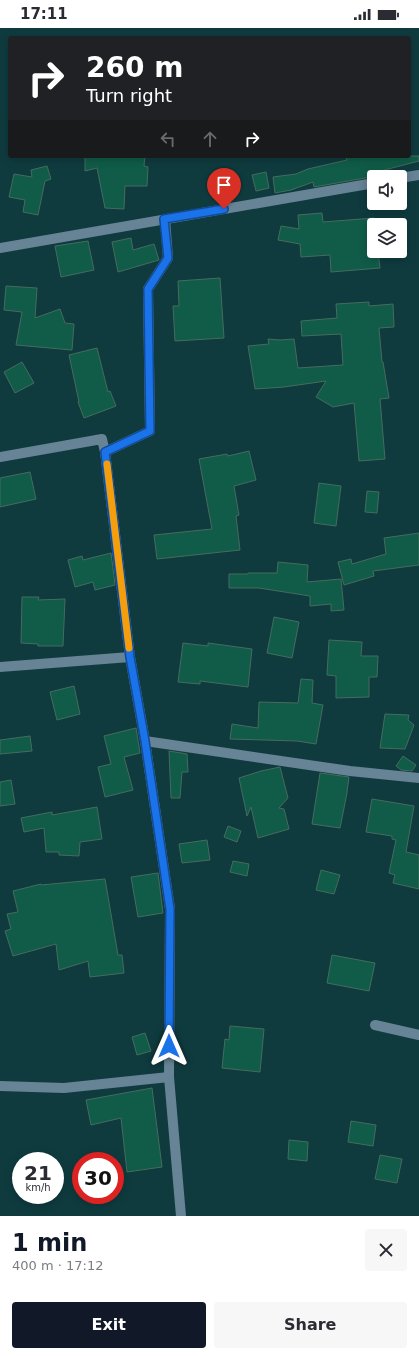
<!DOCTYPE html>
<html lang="en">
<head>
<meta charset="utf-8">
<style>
  body { margin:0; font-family:"DejaVu Sans",sans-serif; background:#f7f7f7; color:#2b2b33; height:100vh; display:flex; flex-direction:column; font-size:15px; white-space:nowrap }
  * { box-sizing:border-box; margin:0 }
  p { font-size:13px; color:#7c7c81 }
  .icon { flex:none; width:22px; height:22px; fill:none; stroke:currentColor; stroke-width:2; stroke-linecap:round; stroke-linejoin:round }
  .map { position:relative; height:1188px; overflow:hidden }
  .drawer { display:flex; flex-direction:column; background:#fff; flex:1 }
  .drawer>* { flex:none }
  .top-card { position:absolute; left:8px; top:8px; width:403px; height:122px; border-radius:4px; box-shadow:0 2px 10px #0003; background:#202124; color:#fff; overflow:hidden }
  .fabs { position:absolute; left:367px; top:142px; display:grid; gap:8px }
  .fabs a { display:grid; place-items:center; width:40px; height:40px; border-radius:4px; background:#fff; box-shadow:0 2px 10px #0003; font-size:20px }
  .speed { position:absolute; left:12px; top:1124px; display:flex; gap:8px; font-size:20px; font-weight:700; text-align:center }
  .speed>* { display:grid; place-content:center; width:52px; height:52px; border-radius:50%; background:#fff; box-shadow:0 2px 10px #0003; line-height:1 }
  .speed small { font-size:10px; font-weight:400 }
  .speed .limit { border:6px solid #d22; background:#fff; color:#111 }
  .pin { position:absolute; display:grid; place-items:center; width:34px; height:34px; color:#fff; margin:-41px -17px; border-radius:50% 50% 50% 0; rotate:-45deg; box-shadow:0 0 4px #0007 }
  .pin .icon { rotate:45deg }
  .me { position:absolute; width:44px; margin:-22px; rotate:0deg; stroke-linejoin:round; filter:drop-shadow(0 0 3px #0008) }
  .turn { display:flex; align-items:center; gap:14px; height:84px; padding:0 12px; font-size:18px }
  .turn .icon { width:52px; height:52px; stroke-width:2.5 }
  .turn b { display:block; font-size:28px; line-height:34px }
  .lanes { display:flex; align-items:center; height:38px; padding:0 12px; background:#0003; justify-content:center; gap:20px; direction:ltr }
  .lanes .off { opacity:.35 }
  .round { display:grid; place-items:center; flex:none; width:42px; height:42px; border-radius:4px; background:#f7f7f7 }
  .summary { display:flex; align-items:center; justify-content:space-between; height:68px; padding:0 12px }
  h1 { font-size:24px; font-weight:600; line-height:30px; color:#111827 }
  .primary-button { display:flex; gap:8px; margin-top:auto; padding:8px 12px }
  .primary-button a { flex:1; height:46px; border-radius:4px; background:#111827; color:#fff; font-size:16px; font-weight:600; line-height:46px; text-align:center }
  .primary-button a+a { background:#f7f7f7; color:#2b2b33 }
  .status { display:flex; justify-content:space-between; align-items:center; height:28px; padding:0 20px; background:#fff; direction:ltr }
  .status svg { height:11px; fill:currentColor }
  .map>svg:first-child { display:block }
  .building { fill:#105c48; stroke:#466b5e }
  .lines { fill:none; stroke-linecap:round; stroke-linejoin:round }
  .minor { stroke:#678396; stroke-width:10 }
  .route-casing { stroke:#114b97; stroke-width:10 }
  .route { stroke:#1a73e8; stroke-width:7 }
  .slow { stroke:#f59e0b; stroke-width:7 }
</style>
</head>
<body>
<div class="status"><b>17:11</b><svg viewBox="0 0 49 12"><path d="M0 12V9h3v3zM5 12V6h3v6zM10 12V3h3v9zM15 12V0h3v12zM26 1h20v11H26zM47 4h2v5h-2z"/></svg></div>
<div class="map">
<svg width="419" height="1188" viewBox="0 0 419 1188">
  <rect width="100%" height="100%" fill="#0f3b3f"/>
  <path class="building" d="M85 128H145L144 138 148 139 147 158H125L124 181 105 180 97 140 85 143Z
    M346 128H419V133L373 145 374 148 365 150 314 159 313 154 291 162 275 165 273 149 296 146 308 141 347 132Z
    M47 138 51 151 45 153 38 187 23 184 25 172 9 169 14 146 32 149 31 142Z
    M266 144 269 160 256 163 252 147Z
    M322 185 323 194 374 190V223H378L380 240 331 244 330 227 301 229 300 216 278 212 281 198 299 201 298 187Z
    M131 210 133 222 154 216 159 232 118 244 112 214Z
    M88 213 94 242 61 249 55 218Z
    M220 250 224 310 175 313 173 278H179L178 253Z
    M6 258 37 260 35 290 60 281 65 295 74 296 72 322 16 317 22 284 4 282Z
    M369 274V278L393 276 394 299 379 300 382 334H383L389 370 380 371 385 431 359 433 354 375 333 379 316 369 326 353 284 359 255 361 248 318 269 316 268 311 280 312 294 311 298 340 343 337 341 306 302 308 301 293 337 290 336 276Z
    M97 320 108 364 110 363 116 378 84 390 78 374H79L69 327Z
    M22 334 34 355 15 365 4 344Z
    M249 423 256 452 234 458 239 487 236 488 240 522 157 531 154 507 212 501 199 431 227 426 228 428Z
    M30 444 36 471 0 479V450Z
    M319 455 341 458 336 498 314 495Z
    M367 463 379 464 377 485 365 484Z
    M419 505V537L373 543 374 548 344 557 338 534 351 531 352 536 386 526 384 510Z
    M111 525 115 557 95 562 93 554 75 559 68 532 82 528 83 532Z
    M278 534 308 537 307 554 341 551 344 582 331 583V576L310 578V568L259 560H229V546H248V545H277Z
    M22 569H39L38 572 65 571 63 618H38V616L21 615Z
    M274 589 299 594 292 630 267 625Z
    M329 612 362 614 361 628H378L377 649H369V669L336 670V648L327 647Z
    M183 615 208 618V615L252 621 248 659 200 653V656L178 654Z
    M301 651 313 652 312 675 323 677 316 716 297 713 230 711 232 696 258 700 259 674 298 675Z
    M74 658 80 686 57 692 50 664Z
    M385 686 409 687 408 692 414 697 405 721 380 720Z
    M136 700 140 725 124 729 133 762 105 769 98 739 111 736 104 708Z
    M30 708 32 723 0 726V712Z
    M169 723 187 726 188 744H182L180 770H171Z
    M403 728 416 737 412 743 401 742 396 738Z
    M280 739 288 770 279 780 284 781 289 801 258 810 251 779 247 788 239 750 261 743Z
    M320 745 349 749 347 764V765L340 800 312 796Z
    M11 752 15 776 0 778V754Z
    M372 771 414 778 406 824 419 827V861L393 855 395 847 389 845 396 812 392 811V808L366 804Z
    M97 779 102 811 80 814 79 828 59 827V824H46L44 800 24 804 21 790 52 784V787Z
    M228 798 241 803 237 814 224 809Z
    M207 812 210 832 182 835 179 816Z
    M233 833 249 836 247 848 230 844Z
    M321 842 340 847 334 866 316 862Z
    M158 845 163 885 138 889 131 849Z
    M105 851 118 927H122L124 945 90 949 88 933 59 942 56 916 13 928 5 903 11 901 7 886 18 884 13 863 41 856V857Z
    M332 927 375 935 369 963 327 955Z
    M230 998 264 1001 260 1044 222 1040 225 1011 229 1012Z
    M145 1005 151 1023 137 1027 132 1009Z
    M152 1060 162 1139 127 1144 121 1090 91 1097 86 1072Z
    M351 1093 376 1097 373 1118 348 1114Z
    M289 1112 308 1114 307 1133 288 1131Z
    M380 1127 402 1131 397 1155 375 1151Z"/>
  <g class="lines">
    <path class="minor" d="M400 150 419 147
      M0 220 374 155
      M105 424 150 403 148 261 168 230 165 191
      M0 429 102 411 105 424 130 629 145 713 170 881 169 1049 181 1188
      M0 639 130 629
      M145 713 350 743 419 750
      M375 997 419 1007
      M0 1058 64 1060 169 1049"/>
  </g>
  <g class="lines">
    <g class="route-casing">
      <path id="route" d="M169 1018 170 881 145 713 130 629 105 424 150 403 148 261 168 230 164 191 224 181"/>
    </g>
    <use href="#route" class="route"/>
    <path class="slow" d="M107 436 129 620"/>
  </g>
</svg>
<div class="fabs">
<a><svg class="icon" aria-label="sound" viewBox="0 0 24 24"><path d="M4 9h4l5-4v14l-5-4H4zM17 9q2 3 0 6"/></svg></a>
<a><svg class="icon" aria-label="layers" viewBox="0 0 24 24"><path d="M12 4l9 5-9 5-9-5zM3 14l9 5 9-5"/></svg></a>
</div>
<div class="speed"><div>21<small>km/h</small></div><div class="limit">30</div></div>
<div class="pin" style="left:224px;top:181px;background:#d93025"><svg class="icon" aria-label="arrive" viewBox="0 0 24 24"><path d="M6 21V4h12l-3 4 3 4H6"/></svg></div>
<svg class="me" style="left:169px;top:1018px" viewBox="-20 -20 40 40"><path d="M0-17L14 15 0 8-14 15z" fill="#1a73e8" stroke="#fff" stroke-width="4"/></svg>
<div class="top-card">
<div class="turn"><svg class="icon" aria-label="right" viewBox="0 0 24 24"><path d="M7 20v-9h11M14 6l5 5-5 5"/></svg><div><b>260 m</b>Turn right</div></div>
<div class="lanes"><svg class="icon off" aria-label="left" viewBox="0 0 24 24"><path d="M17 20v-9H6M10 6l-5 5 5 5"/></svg><svg class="icon off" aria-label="ahead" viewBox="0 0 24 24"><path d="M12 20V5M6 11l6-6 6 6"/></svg><svg class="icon" aria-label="right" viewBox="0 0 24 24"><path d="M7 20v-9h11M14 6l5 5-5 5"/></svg></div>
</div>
</div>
<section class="drawer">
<div class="summary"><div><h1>1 min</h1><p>400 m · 17:12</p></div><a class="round"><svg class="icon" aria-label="close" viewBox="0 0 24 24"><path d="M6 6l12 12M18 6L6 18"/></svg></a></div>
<div class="primary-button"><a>Exit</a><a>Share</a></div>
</section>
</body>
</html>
